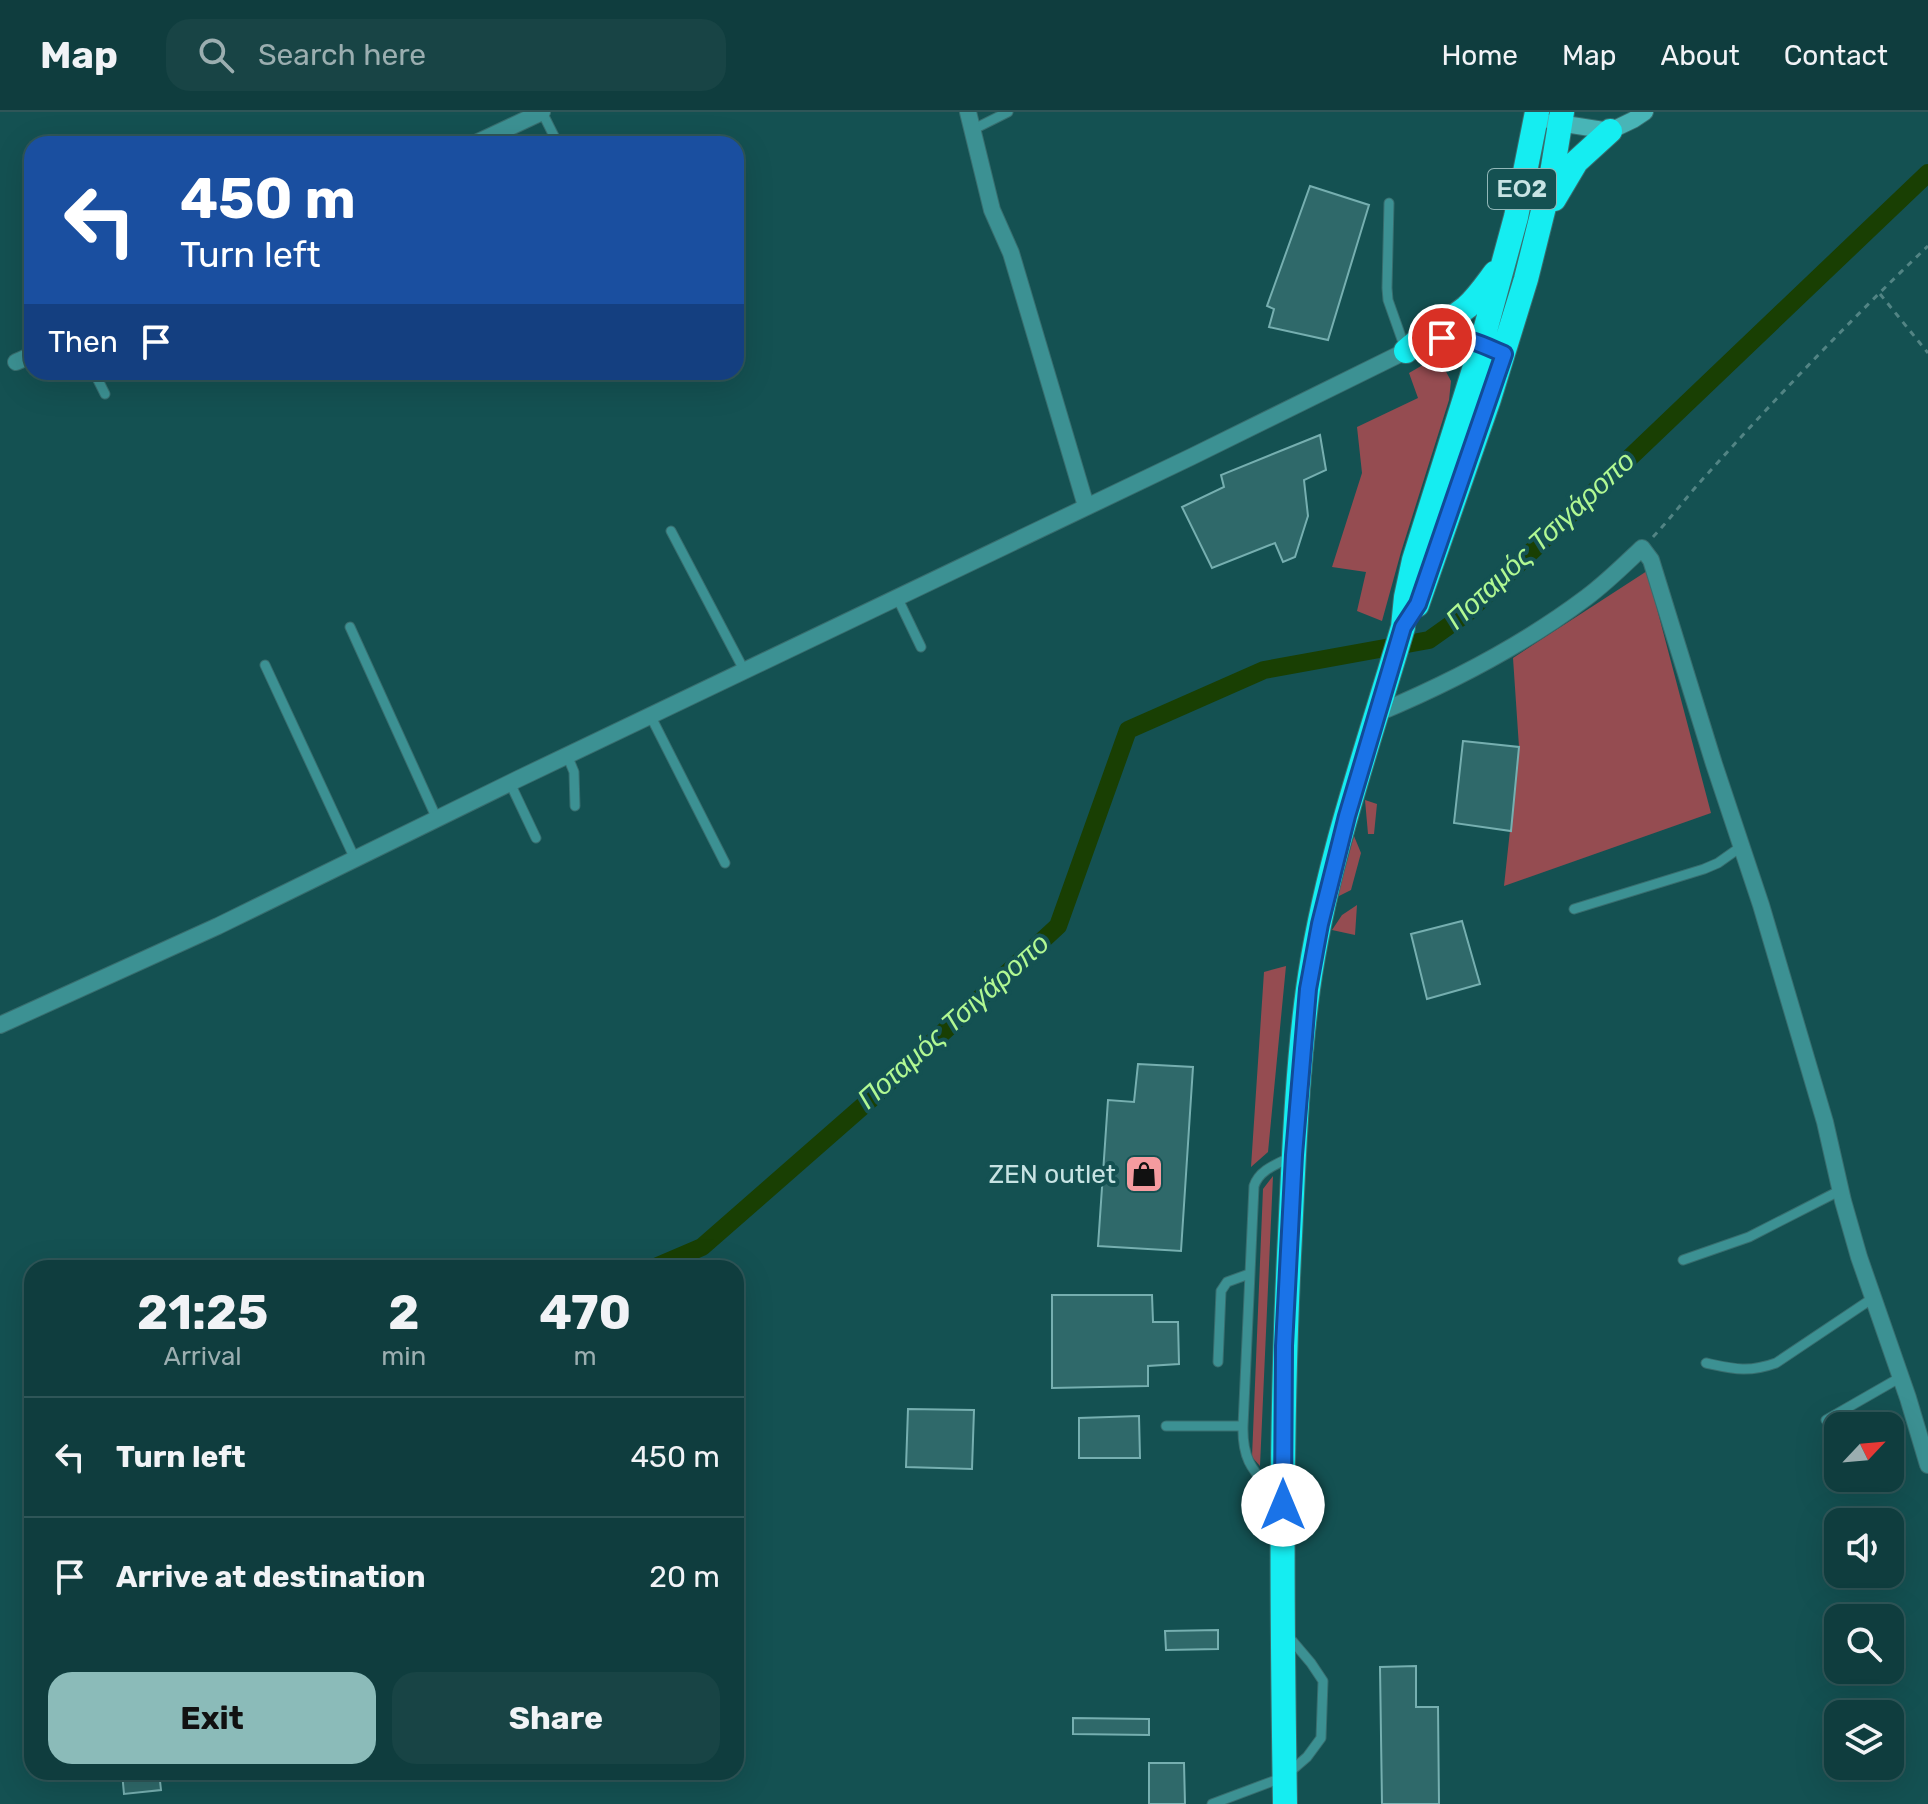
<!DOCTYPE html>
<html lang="en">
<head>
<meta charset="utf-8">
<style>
  body { margin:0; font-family:Rubik,sans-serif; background:#184445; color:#f1f3f6; height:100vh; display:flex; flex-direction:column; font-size:30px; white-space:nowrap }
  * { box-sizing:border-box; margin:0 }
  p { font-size:26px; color:#9baeb0 }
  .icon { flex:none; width:44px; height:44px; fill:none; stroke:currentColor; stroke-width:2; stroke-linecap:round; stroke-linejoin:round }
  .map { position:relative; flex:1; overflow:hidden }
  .details { position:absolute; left:24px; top:1148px; width:720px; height:520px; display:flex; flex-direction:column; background:#0f3d3e; border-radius:24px; box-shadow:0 8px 32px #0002,0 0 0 2px #2f5658 }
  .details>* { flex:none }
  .top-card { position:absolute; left:24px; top:24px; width:720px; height:244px; border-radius:24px; box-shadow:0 8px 32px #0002,0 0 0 2px #2f5658; background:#1a4fa0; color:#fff; overflow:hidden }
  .needle { width:52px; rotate:64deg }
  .controls { position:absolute; left:1824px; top:1300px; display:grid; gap:16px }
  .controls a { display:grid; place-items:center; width:80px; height:80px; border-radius:16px; background:#0f3d3e; box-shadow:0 8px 32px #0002,0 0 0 2px #2f5658; font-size:40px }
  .pin { position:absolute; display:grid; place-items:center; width:68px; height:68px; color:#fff; margin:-34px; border:4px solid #fff; border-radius:50%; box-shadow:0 2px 8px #0007 }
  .me { position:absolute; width:88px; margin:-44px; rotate:0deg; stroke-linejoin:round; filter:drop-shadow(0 0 6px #0008) }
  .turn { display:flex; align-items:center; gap:28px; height:168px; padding:0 24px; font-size:36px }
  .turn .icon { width:104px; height:104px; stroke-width:2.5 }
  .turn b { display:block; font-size:56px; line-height:68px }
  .then { display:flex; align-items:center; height:76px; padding:0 24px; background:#0003; gap:16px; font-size:30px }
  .eta { display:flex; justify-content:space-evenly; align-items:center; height:136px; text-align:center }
  .eta b { font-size:48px; font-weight:700; line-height:56px }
  .primary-button { display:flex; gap:16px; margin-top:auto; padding:16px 24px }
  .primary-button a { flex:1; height:92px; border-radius:24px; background:#8bbbb9; color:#111; font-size:32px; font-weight:700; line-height:92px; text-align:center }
  .primary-button a+a { background:#184445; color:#f1f3f6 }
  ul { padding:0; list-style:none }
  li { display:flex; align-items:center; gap:24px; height:120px; padding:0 24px; border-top:2px solid #2f5658 }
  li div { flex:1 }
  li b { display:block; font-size:30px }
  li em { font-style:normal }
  header { display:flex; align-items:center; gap:48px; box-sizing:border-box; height:112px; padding:0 40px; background:#0f3d3e; border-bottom:2px solid #2f5658 }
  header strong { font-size:38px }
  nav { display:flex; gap:44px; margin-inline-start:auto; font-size:28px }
  .search { width:560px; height:72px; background:#184445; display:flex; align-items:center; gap:20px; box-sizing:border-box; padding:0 28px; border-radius:24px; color:#9baeb0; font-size:30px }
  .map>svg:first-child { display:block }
  .green { fill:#954c51 }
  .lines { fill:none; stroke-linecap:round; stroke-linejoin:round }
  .canal { stroke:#193f03; stroke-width:18 }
  .building { fill:#2f696a; stroke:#76afb0; stroke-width:2 }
  .lane-casing { stroke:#386e6f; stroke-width:11 }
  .street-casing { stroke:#386e6f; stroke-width:18 }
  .secondary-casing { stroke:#386e6f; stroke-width:18 }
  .highway-casing { stroke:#386e6f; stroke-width:26 }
  .path { stroke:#528484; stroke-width:3; stroke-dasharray:6 6; stroke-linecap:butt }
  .lane { stroke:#3c9193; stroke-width:9 }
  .street { stroke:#3c9193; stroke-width:16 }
  .secondary { stroke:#48b5b7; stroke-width:16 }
  .highway { stroke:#15edf1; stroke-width:24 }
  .route-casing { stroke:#114b97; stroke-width:20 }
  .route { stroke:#1a73e8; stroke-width:14 }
  .labels { text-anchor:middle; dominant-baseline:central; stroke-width:8; stroke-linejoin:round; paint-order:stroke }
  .shield { fill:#145152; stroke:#91b7b8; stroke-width:2 }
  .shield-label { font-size:24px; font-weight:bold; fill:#c7e3e3 }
  .poi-label { font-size:26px; fill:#c7e3e3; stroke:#145152; text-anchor:end }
  .water-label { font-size:28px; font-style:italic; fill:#b1f893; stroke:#145152 }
</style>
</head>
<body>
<header>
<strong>Map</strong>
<div class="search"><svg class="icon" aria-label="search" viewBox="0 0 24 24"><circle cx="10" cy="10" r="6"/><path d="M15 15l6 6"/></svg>Search here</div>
<nav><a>Home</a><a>Map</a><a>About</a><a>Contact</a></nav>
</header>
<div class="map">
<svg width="1928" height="1692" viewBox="0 0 1928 1692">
  <rect width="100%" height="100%" fill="#145152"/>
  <path class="green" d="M1428 250 1443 254 1451 269 1449 288 1401 440 1382 509 1357 499 1366 460 1332 455 1362 361 1357 315 1418 286 1409 261Z
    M1647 459 1711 701 1504 774 1519 635 1513 546Z
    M1365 688 1377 692 1374 722H1368Z
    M1354 724 1361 741 1351 778 1337 785Z
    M1357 793 1355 823 1332 818 1342 803Z
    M1286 854 1268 1040 1251 1055 1264 860Z
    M1273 1064 1260 1354 1252 1345 1263 1077Z"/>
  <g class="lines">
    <path class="canal" d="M653 1156 702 1135 871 987 1058 814 1128 618 1264 558 1429 528 1467 501 1928 61"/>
  </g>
  <path class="building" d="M1310 74 1369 93 1328 228 1269 215 1274 197 1267 194Z
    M1320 323 1326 358 1304 368 1308 404 1295 445 1283 450 1275 431 1212 456 1182 395 1224 375 1221 363Z
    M1463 629 1519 635 1511 719 1454 711Z
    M1462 809 1480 872 1427 887 1411 822Z
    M1138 952 1193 955 1181 1139 1098 1134 1108 988 1134 990Z
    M1052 1183H1152L1153 1210H1178L1179 1252 1148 1254V1274L1052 1276Z
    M908 1297 974 1298 972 1357 906 1355Z
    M1139 1304 1140 1346H1079V1306Z
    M1218 1518V1537L1166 1538 1165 1519Z
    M1416 1554V1595H1438L1439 1692H1382L1380 1555Z
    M1073 1606 1149 1607V1623L1073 1622Z
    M1149 1651H1184L1185 1692H1149Z
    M122 1660H159L161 1678 124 1682Z"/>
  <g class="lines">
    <g class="lane-casing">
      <path id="lane" d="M542 0 558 32
        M972 18 1008 0
        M1389 91 1387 176 1388 188 1405 236
        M94 260 105 282
        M671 419 744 558
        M897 485 921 535
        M350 515 437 707
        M265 553 355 747
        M650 603 725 751
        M567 643 574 660 575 694
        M510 671 536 726
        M1574 797 1704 757 1718 751 1742 734
        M1683 1148 1749 1125 1841 1078
        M1218 1250 1221 1179 1227 1170 1249 1162
        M1706 1251C1734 1257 1748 1261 1776 1251L1873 1186
        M1826 1308 1901 1265
        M1166 1314H1243
        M1277 1387C1255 1360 1242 1351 1243 1314L1254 1074C1259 1058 1277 1052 1291 1045
        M1212 1692 1284 1665 1307 1645 1321 1626 1323 1569 1311 1551 1289 1525"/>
    </g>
    <g class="street-casing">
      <path id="street" d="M968 0 992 98 1011 141 1086 394
        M474 32 542 0
        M1419 239H1447L1486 251
        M16 250 32 243
        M1378 601C1452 570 1522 534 1587 485 1607 470 1624 453 1642 436L1651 448 1714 652 1761 793 1825 1010 1843 1089 1859 1145 1908 1286 1928 1353
        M0 913 218 814 518 667 1191 345 1406 239C1442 226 1451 220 1489 235"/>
    </g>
    <g class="secondary-casing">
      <path id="secondary" d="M1552 10 1610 19 1633 8 1645 0"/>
    </g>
    <g class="highway-casing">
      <path id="highway" d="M1554 87 1576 50 1610 19
        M1406 239C1424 222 1447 211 1467 195 1478 185 1486 173 1495 161
        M1417 493 1489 287 1526 167 1551 67 1562 0
        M1285 1692C1282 1503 1280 1313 1290 1124 1294 1042 1297 959 1308 877 1325 754 1368 634 1403 515L1406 485 1414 448 1477 248 1516 105 1537 0"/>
    </g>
    <path class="path" d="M1880 182 1928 241
      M1653 425C1670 407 1685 387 1701 369 1774 288 1849 209 1928 134"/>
    <use href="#lane" class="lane"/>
    <use href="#street" class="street"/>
    <use href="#secondary" class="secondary"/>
    <use href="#highway" class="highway"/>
  </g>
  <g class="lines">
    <g class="route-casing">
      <path id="route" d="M1283 1393 1284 1234 1294 1043 1308 877 1320 812 1347 704 1403 515 1418 492 1504 242C1483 233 1464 223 1442 226"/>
    </g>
    <use href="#route" class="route"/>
  </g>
  <defs>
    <g id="shop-square" transform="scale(2)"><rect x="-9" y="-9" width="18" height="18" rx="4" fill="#f59b9f" stroke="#145152"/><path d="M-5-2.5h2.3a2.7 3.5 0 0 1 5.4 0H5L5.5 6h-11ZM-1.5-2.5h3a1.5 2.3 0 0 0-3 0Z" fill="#111"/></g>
  </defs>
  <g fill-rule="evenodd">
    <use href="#shop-square" x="1144" y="1062"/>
  </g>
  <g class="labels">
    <rect class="shield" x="1488" y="57" width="68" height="40" rx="6"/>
    <g class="shield-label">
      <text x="1522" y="77">ΕΟ2</text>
    </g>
    <g class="poi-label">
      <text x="1116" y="1062">ZEN outlet</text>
    </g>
    <g class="water-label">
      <text transform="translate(1540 428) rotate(-43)">Ποταμός Τσιγάροπο</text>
      <text transform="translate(953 909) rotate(-42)">Ποταμός Τσιγάροπο</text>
    </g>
  </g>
</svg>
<div class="controls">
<a><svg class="needle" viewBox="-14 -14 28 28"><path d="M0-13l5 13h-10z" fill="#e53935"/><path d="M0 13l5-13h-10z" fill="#9baeb0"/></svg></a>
<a><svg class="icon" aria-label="sound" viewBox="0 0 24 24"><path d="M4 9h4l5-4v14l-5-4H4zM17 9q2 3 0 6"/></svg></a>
<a><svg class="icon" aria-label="search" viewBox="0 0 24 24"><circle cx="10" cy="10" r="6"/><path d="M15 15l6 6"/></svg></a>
<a><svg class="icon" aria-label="layers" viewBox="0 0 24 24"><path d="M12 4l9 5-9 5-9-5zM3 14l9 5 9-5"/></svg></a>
</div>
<div class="pin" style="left:1442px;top:226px;background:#d93025"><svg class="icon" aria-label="arrive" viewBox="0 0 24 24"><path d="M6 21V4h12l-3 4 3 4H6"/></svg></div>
<svg class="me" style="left:1283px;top:1393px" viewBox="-20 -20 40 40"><circle r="19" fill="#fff"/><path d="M0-13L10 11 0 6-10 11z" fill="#1a73e8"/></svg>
<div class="top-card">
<div class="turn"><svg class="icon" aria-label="left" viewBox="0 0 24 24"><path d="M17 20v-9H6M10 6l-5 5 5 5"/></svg><div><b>450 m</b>Turn left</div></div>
<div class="then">Then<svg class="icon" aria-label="arrive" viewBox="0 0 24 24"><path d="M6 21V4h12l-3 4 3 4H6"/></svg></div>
</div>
<section class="details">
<div class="eta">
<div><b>21:25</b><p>Arrival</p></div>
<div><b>2</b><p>min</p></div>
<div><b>470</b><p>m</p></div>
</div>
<ul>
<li><svg class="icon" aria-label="left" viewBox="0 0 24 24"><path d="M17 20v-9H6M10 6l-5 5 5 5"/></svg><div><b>Turn left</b></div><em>450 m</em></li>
<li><svg class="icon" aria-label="arrive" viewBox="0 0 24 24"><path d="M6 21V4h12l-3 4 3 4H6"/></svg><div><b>Arrive at destination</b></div><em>20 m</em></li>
</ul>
<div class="primary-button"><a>Exit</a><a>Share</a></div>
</section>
</div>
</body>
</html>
